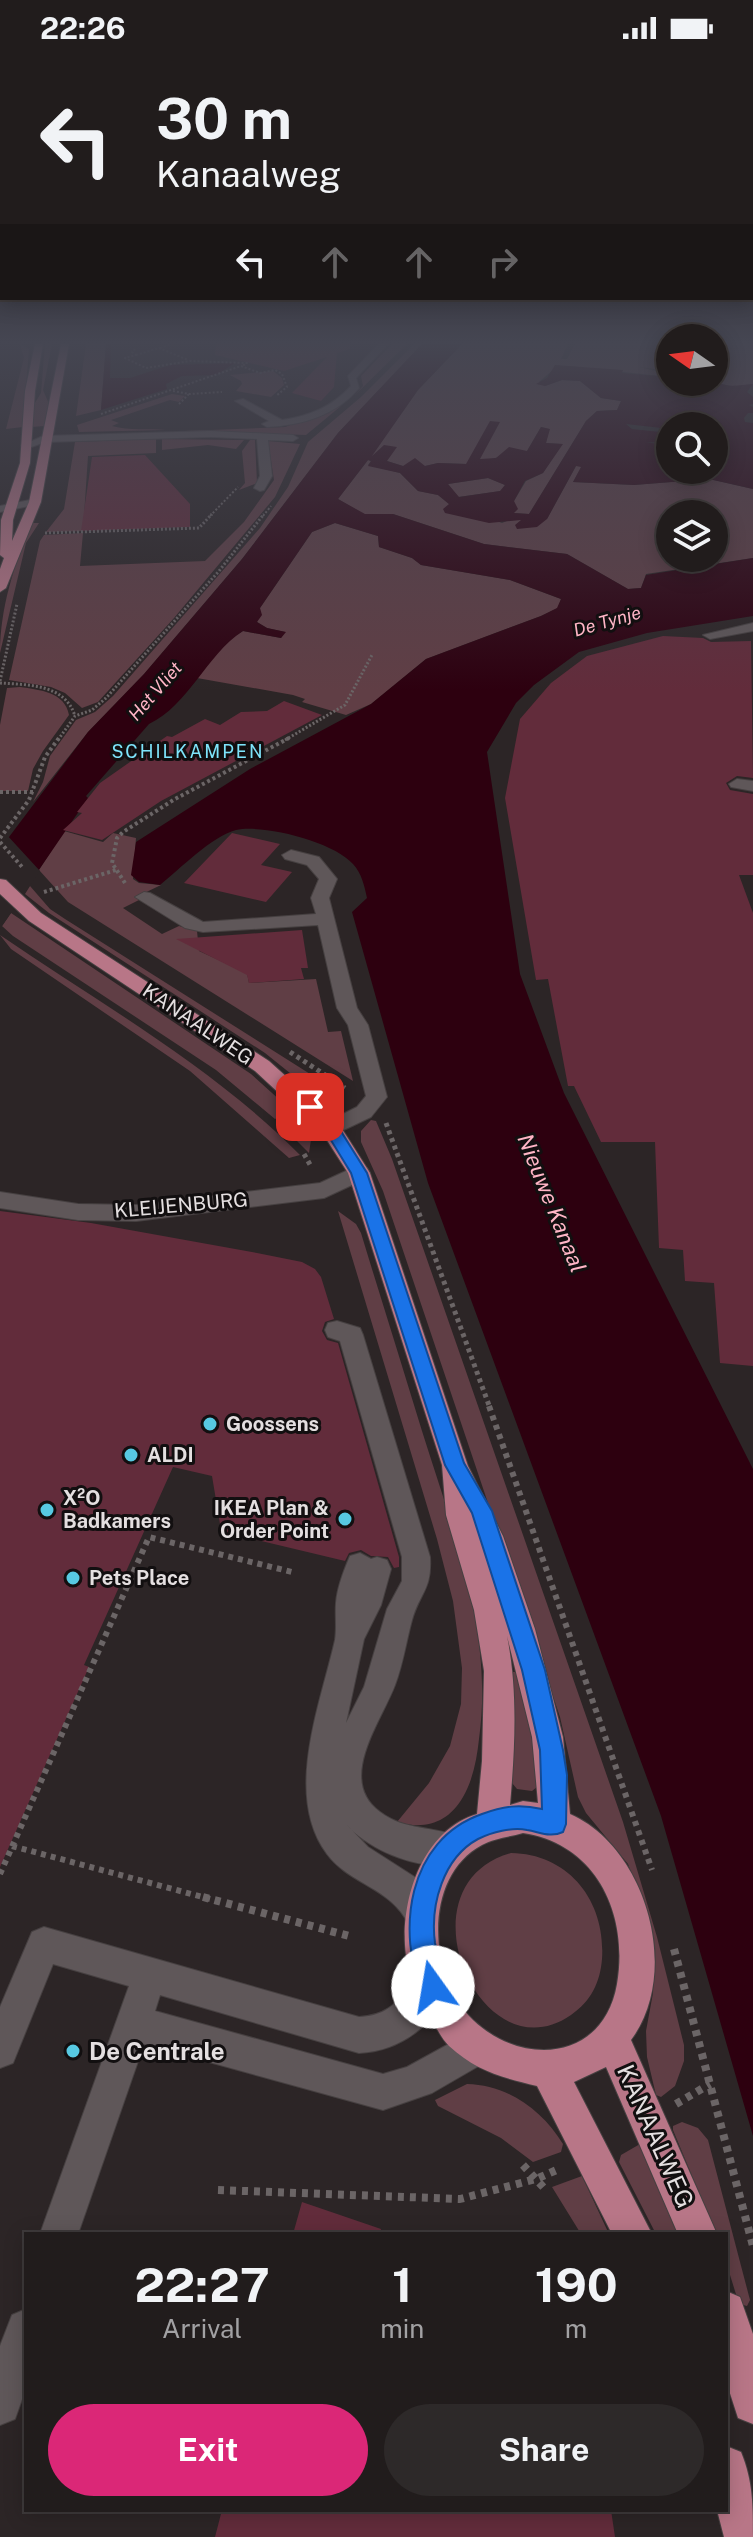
<!DOCTYPE html>
<html lang="en">
<head>
<meta charset="utf-8">
<style>
  body { margin:0; font-family:"Public Sans",sans-serif; background:#2d2929; color:#f1f3f6; height:100vh; display:flex; flex-direction:column; font-size:30px; white-space:nowrap }
  * { box-sizing:border-box; margin:0 }
  p { font-size:26px; color:#a2a1a3 }
  .icon { flex:none; width:44px; height:44px; fill:none; stroke:currentColor; stroke-width:2; stroke-linecap:round; stroke-linejoin:round }
  .map { position:relative; flex:1; overflow:hidden }
  .drawer { position:absolute; left:24px; top:2176px; width:704px; height:280px; display:flex; flex-direction:column; background:#211c1c; border-radius:0px; box-shadow:0 4px 20px #0003,0 0 0 2px #3e3a3b }
  .drawer>* { flex:none }
  .top-card { position:absolute; left:0px; top:0px; width:754px; height:244px; box-shadow:0 4px 20px #0003,0 0 0 2px #3e3a3b; background:#211c1c; color:#f1f3f6; overflow:hidden }
  .needle { width:52px; rotate:284deg }
  .buttons { position:absolute; left:656px; top:268px; display:grid; gap:16px }
  .buttons a { display:grid; place-items:center; width:72px; height:72px; border-radius:50%; background:#211c1c; box-shadow:0 4px 20px #0003,0 0 0 2px #3e3a3b; font-size:40px }
  .pin { position:absolute; display:grid; place-items:center; width:68px; height:68px; color:#fff; margin:-34px; border-radius:16px; box-shadow:0 4px 12px #0006 }
  .me { position:absolute; width:88px; margin:-44px; rotate:347deg; stroke-linejoin:round; filter:drop-shadow(0 0 6px #0008) }
  .turn { display:flex; align-items:center; gap:28px; height:168px; padding:0 24px; font-size:36px }
  .turn .icon { width:104px; height:104px; stroke-width:2.5 }
  .turn b { display:block; font-size:56px; line-height:68px }
  .lanes { display:flex; align-items:center; height:76px; padding:0 24px; background:#0003; justify-content:center; gap:40px; direction:ltr }
  .lanes .off { opacity:.35 }
  .eta { display:flex; justify-content:space-evenly; align-items:center; height:136px; text-align:center }
  .eta b { font-size:48px; font-weight:700; line-height:56px }
  .primary-button { display:flex; gap:16px; margin-top:auto; padding:16px 24px }
  .primary-button a { flex:1; height:92px; border-radius:48px; background:#db2777; color:#fff; font-size:32px; font-weight:700; line-height:92px; text-align:center }
  .primary-button a+a { background:#2d2929; color:#f1f3f6 }
  .status { display:flex; justify-content:space-between; align-items:center; height:56px; padding:0 40px; background:#211c1c; direction:ltr }
  .status svg { height:22px; fill:currentColor }
  .map>svg:first-child { display:block }
  .green { fill:#603e45; fill-rule:evenodd }
  .water { fill:#2d000f; fill-rule:evenodd }
  .pier { fill:#2c2526 }
  .building { fill:#622c3b }
  .lines { fill:none; stroke-linecap:round; stroke-linejoin:round }
  .minor-casing { stroke:#464041; stroke-width:2 }
  .major-casing { stroke:#464041; stroke-width:2 }
  .path-far5 { stroke:#6b6566; stroke-width:2; stroke-dasharray:2 2; stroke-linecap:butt }
  .path-far4 { stroke:#6b6566; stroke-width:3; stroke-dasharray:2 2; stroke-linecap:butt }
  .path-far3 { stroke:#6b6566; stroke-width:4; stroke-dasharray:3 3; stroke-linecap:butt }
  .path-far2 { stroke:#6b6566; stroke-width:5; stroke-dasharray:4 4; stroke-linecap:butt }
  .path-far1 { stroke:#6b6566; stroke-width:6; stroke-dasharray:5 5; stroke-linecap:butt }
  .path { stroke:#6b6566; stroke-width:8; stroke-dasharray:6 6; stroke-linecap:butt }
  .minor { fill:#5f5759; fill-rule:evenodd }
  .major { fill:#b87687; fill-rule:evenodd }
  .route { fill:#1a73e8; stroke:#114b97; stroke-width:2 }
  .poi-dot { fill:#57c9e2; stroke:#120f10; stroke-width:3 }
  .labels { text-anchor:middle; dominant-baseline:central; stroke-width:6; stroke-linejoin:round; paint-order:stroke }
  .far-water-label { font-size:18px; font-style:italic; fill:#ffb5c6; stroke:#120f10 }
  .far-neighbourhood-label { font-size:18px; letter-spacing:2px; fill:#7ee4fb; stroke:#120f10 }
  .street-label { font-size:20px; fill:#e4dfe0; stroke:#120f10 }
  .poi-label { font-size:20px; font-weight:bold; fill:#e4dfe0; stroke:#120f10; text-anchor:start }
  .water-label { font-size:22px; font-style:italic; fill:#ffb5c6; stroke:#120f10 }
  .near-poi-label { font-size:24px; font-weight:bold; fill:#e4dfe0; stroke:#120f10; text-anchor:start }
  .near-street-label { font-size:24px; fill:#e4dfe0; stroke:#120f10 }
</style>
</head>
<body>
<div class="status"><b>22:26</b><svg viewBox="0 0 49 12"><path d="M0 12V9h3v3zM5 12V6h3v6zM10 12V3h3v9zM15 12V0h3v12zM26 1h20v11H26zM47 4h2v5h-2z"/></svg></div>
<div class="map">
<svg width="753" height="2481" viewBox="0 0 753 2481">
  <rect width="100%" height="100%" fill="#2c2526"/>
  <path class="green" d="M20 288 29 293 23 371 6 373 24 302Z
    M45 288H52L43 334 49 348 45 370 31 371 33 350 41 337Z
    M86 288H106L101 354 76 360Z
    M392 288H407L355 339 363 330 361 320Z
    M414 288H422L338 377 242 503 144 618 88 676 33 746 43 726 50 700 76 664 95 656 113 640 260 472 288 431 308 386 361 341Z
    M462 288H568L561 303H567L575 288H670V315L639 311 670 318V321L568 310 554 313 539 326 545 330 562 324 580 325 601 342 621 345 617 354 597 355 586 365 529 458 512 457 514 445 526 425 543 417 562 388 546 387 549 373 541 371 527 395 467 408 438 407 425 410H403L371 400 418 334Z
    M714 288H753V328L733 331 715 326 717 324 714 323Z
    M273 315 282 322 284 329 271 341 236 335 242 328 241 325 230 319Z
    M172 338 185 340 179 346 170 344 111 364 119 367 112 370C130 375 147 372 166 374L79 376 77 369Z
    M341 350 306 379 185 375 285 371Z
    M156 383V397L88 400 83 475 46 476 64 453 75 386Z
    M162 383 244 384 236 393 208 389 162 394Z
    M250 384H255L257 427 239 434 245 427 242 395Z
    M268 385 300 388 275 441 174 562 98 646 82 652 65 637 51 631 9 624 40 485 44 479 83 477 80 510 205 505 244 466 274 424Z
    M368 404 371 405 368 409 400 417 418 435 438 439 449 448 502 467 514 462 547 463 576 410H582L573 426 634 429 709 423 753 433V502L646 518 641 532 628 533 567 498 484 488 393 458 365 459 338 443ZM670 458H714V502H670Z
    M488 422 505 429 501 435 458 441 448 428Z
    M32 467H39L26 487 0 597C0 553 14 508 32 467Z
    M335 467 378 480 379 491 412 502 421 509 510 524 561 543 558 552 541 560 426 603 371 648 346 659 302 646 305 643 293 639 197 622 224 587 243 575 281 582 285 576 267 572 257 566 260 552 312 476Z
    M20 631C40 634 65 636 69 659L43 695 33 713 28 735H0V669L7 632Z
    M64 775 103 786 113 777 136 782 133 823 139 827 161 829 136 841 139 844 123 852 162 878 179 870 197 875 199 895 247 917 249 927 316 923 328 976 341 975 353 1025 68 846 39 814Z
    M30 830 50 853 65 863 337 1035 321 1042 265 997 49 857 25 838Z
    M11 857 251 1018 292 1055 275 1063 216 1014 13 880 2 870Z
    M0 879C102 949 212 1010 300 1099L289 1102 190 1015 11 893Z
    M297 1060 312 1077 309 1097 280 1068Z
    M371 1064 376 1065 392 1103 623 1766 657 1881 684 1989V2005L675 2030 661 2041 656 2039 647 2001 646 1975 653 1937 654 1904 634 1825 628 1808 586 1757 578 1741 560 1661 383 1135 361 1086V1075Z
    M338 1155 356 1168 361 1177C381 1243 402 1309 422 1375 453 1474 494 1577 479 1683 477 1702 473 1724 463 1741 448 1767 425 1774 397 1766L429 1727 450 1690 461 1648 462 1612 453 1545 437 1483Z
    M512 1616H520L528 1636 537 1731 532 1735 517 1733 512 1727Z
    M511 1797C569 1798 606 1845 602 1903 600 1927 591 1945 571 1959 480 2022 397 1829 511 1797Z
    M467 2028C508 2029 542 2054 563 2088L561 2096 533 2106 501 2082 438 2050 435 2044Z
    M682 2066 698 2072 708 2084 750 2244 747 2250 739 2248 726 2206V2178H716L673 2074V2070Z
    M640 2088 683 2178H656L619 2106 621 2099Z
    M582 2120 609 2178H581L552 2131Z"/>
  <path class="water" d="M106 288H111L110 322H130L170 309 235 307 216 319 182 320 166 328 167 333 101 354Z
    M422 288H462L418 334 372 400 384 389 397 391 387 405 403 410 415 402 425 410 438 407 466 408 490 365 500 366 480 403 496 402 509 391 527 395 541 371 550 373 546 387 563 388 543 417 525 425 514 445 518 453 514 457 529 458 586 365 597 355 617 354 621 345 601 342 580 325 562 324 545 330 536 328 547 322 555 309 623 314 622 317 670 321V326L711 328 714 323 719 324 716 326C729 332 739 329 753 328L747 336 753 341V348L749 349 753 351V357H748L744 362 745 366 753 367V433L709 423 634 429 573 426 581 411 576 410 547 463 537 471 517 473 515 469 521 464 489 467 445 457 443 453 449 448 438 439 418 435 400 417 368 410 371 405 368 404 338 443 365 458H393L484 488 567 498 628 533 641 532 646 519 753 502V560L647 577 579 596 534 629 516 647 487 696 520 918 564 1037 753 1413V2080L661 1760 428 1127 352 856 367 842C364 829 362 818 353 808 334 786 264 768 236 774 212 780 180 813 160 829L139 826 131 819 136 786 150 777 250 713 371 648 426 603 541 560 557 552 561 543 510 524 421 509 412 502 379 491 378 480 335 467 312 476 260 552 262 559 257 566 267 572 286 576 281 582 243 575C206 599 189 649 149 668L86 740 88 742 19 843 0 793 88 676 144 618 242 503 338 377ZM626 368 670 373V370H714V414H670V406L663 399 670 394V390L646 386 670 387V377L632 373ZM488 422 505 429 500 435 459 441 448 428Z"/>
  <path class="pier" d="M6 778 40 815 0 873V786Z"/>
  <path class="building" d="M216 288H350V293L337 297 334 331 321 345 292 337 327 301 284 315 215 299Z
    M145 399 190 448V471L81 475 92 401Z
    M663 580 703 582 711 586 751 585 753 722 737 720 726 727 730 734 753 738V819H739L753 857V1310L720 1307 714 1227 685 1225 683 1194 659 1192 655 1086H601L574 1030H568L548 923 536 924 505 742 520 663 551 627 587 600Z
    M284 645 322 659 161 745 102 784 63 774 82 757 77 756 100 727 167 680 172 681 205 663 220 669 241 656 267 655Z
    M232 777 280 788 261 809 292 816 266 846 184 827Z
    M302 874 308 912H301L304 923 249 927 247 919 176 883Z
    M0 1155 91 1167 257 1197 302 1206 315 1213 321 1221 334 1263 325 1266 322 1275 327 1284 338 1287 399 1501V1511L394 1512 388 1501 371 1500 361 1494 349 1497 345 1505 228 1477 220 1468 212 1420 173 1411 84 1609 89 1611 0 1811Z
    M302 2146 381 2173 380 2178H293Z
    M222 2454H611L615 2481H215Z"/>
  <g class="lines">
    <g class="minor-casing">
      <path id="minor" d="M379 288H388L356 322 359 332C335 360 303 369 267 371L262 368 269 365 235 345 243 343 282 364C309 360 332 351 351 330L348 320Z
        M211 375 293 379 298 382 293 385 268 384 272 420 264 434 260 435 254 432 260 420 257 383 211 381 45 386 26 393 21 390 43 380Z
        M35 443 39 444V448L0 456V450Z
        M753 567V575L710 583 703 579Z
        M737 723 753 725V735L731 731 729 728Z
        M291 794 319 801 337 823 329 842 357 952 368 969 387 1041 371 1061 331 1080 323 1078 320 1073 323 1068 357 1051 366 1040 348 969 337 952 318 869 203 876 185 872 135 841 144 836 150 837 203 866 316 858 311 842 319 823 307 809 285 803 282 799Z
        M359 1109 367 1112 370 1117 367 1122 324 1142 136 1165 78 1164 0 1152V1136L78 1148 136 1149 320 1127Z
        M337 1265 360 1272 363 1279 430 1501C432 1534 420 1536 412 1564 406 1586 403 1608 395 1629 381 1666 336 1724 380 1756 405 1775 434 1770 461 1781L465 1793 461 1805C427 1819 369 1795 346 1768L368 1791 424 1827 438 1857 433 1869 421 1874 409 1869C391 1831 350 1829 327 1798 283 1739 321 1647 335 1584 337 1572 335 1559 336 1547 337 1532 344 1514 350 1500L360 1497 371 1503 377 1501 387 1504 391 1513 381 1549 364 1583 346 1667 364 1631 387 1553 402 1525V1501L340 1285 328 1281 325 1274 328 1267Z
        M44 1871 359 1961C403 1959 401 1927 433 1914L445 1919 450 1931C434 1969 401 1995 359 1997L160 1939 155 1955 383 2018 407 2011 476 1973 489 1978 494 1991 489 2004 432 2037 383 2054 144 1988 78 2178H40L129 1930 53 1908 13 2007 0 2012V1951L32 1876Z
        M26 2253V2332L15 2363 0 2369V2290L12 2259Z"/>
    </g>
    <g class="major-casing">
      <path id="major" d="M35 288H43L35 335 30 407 13 464 12 485 29 446 61 288H69L41 446 6 532 0 536V513L4 502 0 499 1 464 20 407 25 335Z
        M0 823 6 824 41 857 269 1005 339 1068 370 1117 468 1410 503 1480 535 1573 563 1681 570 1758C646 1791 682 1916 631 1984L717 2178H678L606 2011 574 2026 652 2178H612L537 2030C503 2022 476 2015 449 1990 442 1983 437 1973 432 1964 418 1943 406 1915 405 1889 402 1839 424 1774 477 1758L482 1705 484 1615 474 1554 446 1459 442 1409 348 1117 323 1078 255 1015 29 865 0 838ZM507 1580 532 1681 538 1747 523 1745 510 1749C515 1692 518 1635 507 1580ZM523 1777C597 1788 629 1859 617 1928 604 2004 524 2012 473 1964 428 1921 422 1821 482 1789 494 1782 510 1781 523 1777Z
        M726 2235 740 2241 753 2278V2368L738 2362 726 2325Z
        M726 2390 741 2396C753 2425 753 2450 753 2481H724L717 2454H726Z"/>
    </g>
    <path class="path-far5" d="M160 292 172 288
      M135 293 132 296 136 299 125 302 146 312 190 305 247 307 242 310
      M136 299 159 292 188 304
      M173 335 189 338 222 336
      M179 348 189 338
      M101 358 241 310 260 317 275 314 282 318 287 331 276 340
      M210 460 238 431
      M263 460 271 450"/>
    <path class="path-far4" d="M45 477 199 472 212 458
      M0 625 17 548
      M0 627C29 629 65 628 75 660
      M58 684 75 660 92 654 106 642 219 515 264 458
      M285 684 345 649 372 599"/>
    <path class="path-far3" d="M0 736H33
      M0 782 29 744 45 701 59 682
      M0 786 23 812
      M125 827 112 807 117 782 123 776 175 743 289 682
      M44 836 116 814"/>
    <path class="path-far2" d="M290 996 345 1032
      M386 1067 490 1352
      M304 1098 312 1112"/>
    <path class="path-far1" d="M489 1350 652 1814
      M12 1790 210 1843
      M0 1818 149 1481 292 1516"/>
    <path class="path" d="M203 1841 353 1881
      M674 1893 753 2190
      M676 2048 710 2028
      M523 2109 545 2133
      M218 2134 460 2143 536 2123 559 2113"/>
    <use href="#minor" class="minor"/>
    <use href="#major" class="major"/>
  </g>
  <linearGradient id="sky" x2="0" y2="1"><stop stop-color="#181415"/><stop offset="0.45" stop-color="#454652"/><stop offset="1" stop-color="#454652" stop-opacity="0"/></linearGradient>
  <rect width="753" height="635" fill="url(#sky)"/>
  <path class="route" d="M310 1046 315 1047 337 1069 367 1117 464 1407 492 1455 545 1614 563 1694 567 1719 566 1768 563 1776C550 1782 540 1776 527 1774 512 1771 492 1776 478 1783 443 1802 430 1849 435 1887 438 1904 449 1924 442 1941L433 1945 423 1941C396 1875 407 1784 482 1758 504 1750 519 1748 542 1753L540 1694 522 1614 472 1457 445 1409 351 1117 326 1076 302 1051Z"/>
  <g class="poi-dot">
    <circle cx="210" cy="1368" r="8"/>
    <circle cx="131" cy="1399" r="8"/>
    <circle cx="47" cy="1454" r="8"/>
    <circle cx="345" cy="1463" r="8"/>
    <circle cx="73" cy="1522" r="8"/>
    <circle cx="73" cy="1995" r="8"/>
  </g>
  <g class="labels">
    <g class="far-water-label">
      <text transform="translate(607 565) rotate(-16)">De Tynje</text>
      <text transform="translate(155 635) rotate(-49)">Het Vliet</text>
    </g>
    <g class="far-neighbourhood-label">
      <text x="188" y="695">SCHILKAMPEN</text>
    </g>
    <g class="street-label">
      <text transform="translate(198 968) rotate(34)">KANAALWEG</text>
      <text transform="translate(181 1149) rotate(-5)">KLEIJENBURG</text>
    </g>
    <g class="poi-label">
      <text x="226" y="1368">Goossens</text>
      <text x="147" y="1399">ALDI</text>
      <text x="63" y="1442">X²O<tspan x="63" dy="23">Badkamers</tspan></text>
      <text x="329" y="1452" text-anchor="end">IKEA Plan &amp;<tspan x="329" dy="23">Order Point</tspan></text>
      <text x="89" y="1522">Pets Place</text>
    </g>
    <g class="water-label">
      <text transform="translate(552 1147) rotate(68)">Nieuwe Kanaal</text>
    </g>
    <g class="near-poi-label">
      <text x="89" y="1995">De Centrale</text>
    </g>
    <g class="near-street-label">
      <text transform="translate(656 2080) rotate(66)">KANAALWEG</text>
    </g>
  </g>
</svg>
<div class="buttons">
<a><svg class="needle" viewBox="-14 -14 28 28"><path d="M0-13l5 13h-10z" fill="#e53935"/><path d="M0 13l5-13h-10z" fill="#a2a1a3"/></svg></a>
<a><svg class="icon" aria-label="search" viewBox="0 0 24 24"><circle cx="10" cy="10" r="6"/><path d="M15 15l6 6"/></svg></a>
<a><svg class="icon" aria-label="layers" viewBox="0 0 24 24"><path d="M12 4l9 5-9 5-9-5zM3 14l9 5 9-5"/></svg></a>
</div>
<div class="pin" style="left:310px;top:1051px;background:#d93025"><svg class="icon" aria-label="arrive" viewBox="0 0 24 24"><path d="M6 21V4h12l-3 4 3 4H6"/></svg></div>
<svg class="me" style="left:433px;top:1931px" viewBox="-20 -20 40 40"><circle r="19" fill="#fff"/><path d="M0-13L10 11 0 6-10 11z" fill="#1a73e8"/></svg>
<div class="top-card">
<div class="turn"><svg class="icon" aria-label="left" viewBox="0 0 24 24"><path d="M17 20v-9H6M10 6l-5 5 5 5"/></svg><div><b>30 m</b>Kanaalweg</div></div>
<div class="lanes"><svg class="icon" aria-label="left" viewBox="0 0 24 24"><path d="M17 20v-9H6M10 6l-5 5 5 5"/></svg><svg class="icon off" aria-label="ahead" viewBox="0 0 24 24"><path d="M12 20V5M6 11l6-6 6 6"/></svg><svg class="icon off" aria-label="ahead" viewBox="0 0 24 24"><path d="M12 20V5M6 11l6-6 6 6"/></svg><svg class="icon off" aria-label="right" viewBox="0 0 24 24"><path d="M7 20v-9h11M14 6l5 5-5 5"/></svg></div>
</div>
<section class="drawer">
<div class="eta">
<div><b>22:27</b><p>Arrival</p></div>
<div><b>1</b><p>min</p></div>
<div><b>190</b><p>m</p></div>
</div>
<div class="primary-button"><a>Exit</a><a>Share</a></div>
</section>
</div>
</body>
</html>
